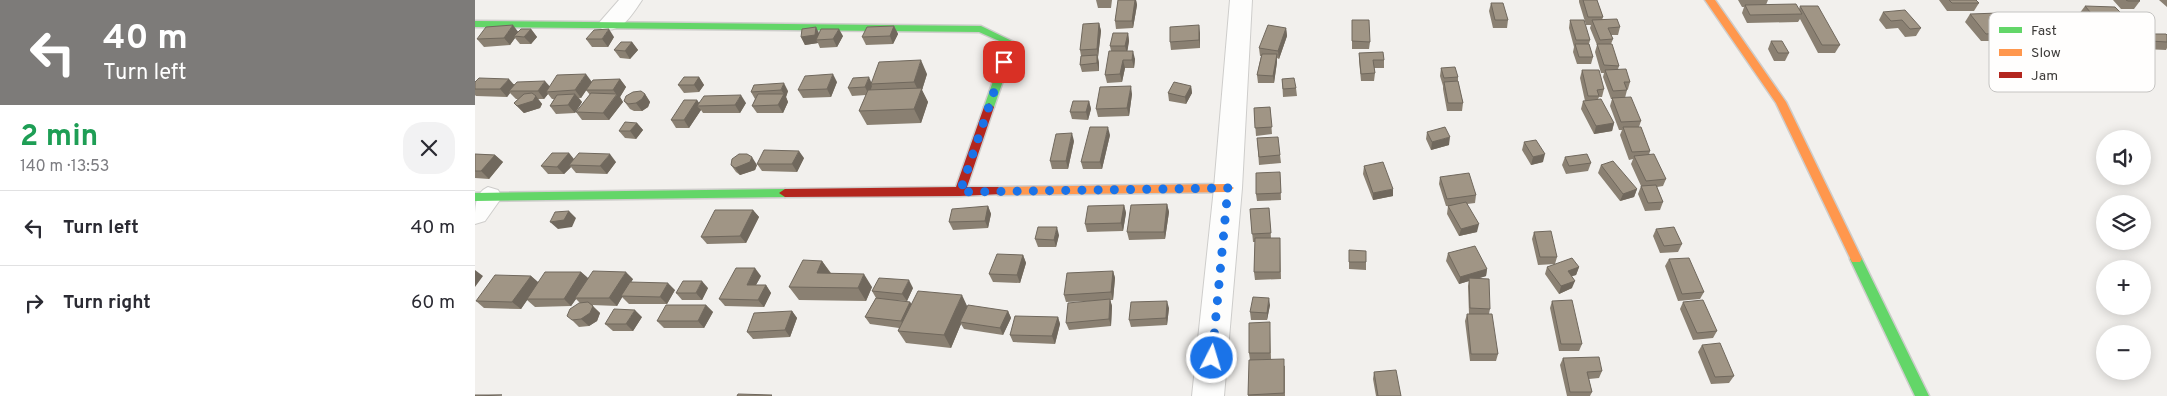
<!DOCTYPE html>
<html lang="en">
<head>
<meta charset="utf-8">
<style>
  body { margin:0; font-family:Overpass,sans-serif; background:#f2f2f3; color:#2b2b33; height:100vh; display:flex; flex-direction:column; font-size:19px; white-space:nowrap }
  * { box-sizing:border-box; margin:0 }
  p { font-size:16px; color:#7c7c81 }
  .icon { flex:none; width:28px; height:28px; fill:none; stroke:currentColor; stroke-width:2; stroke-linecap:round; stroke-linejoin:round }
  .map { position:relative; flex:1; overflow:hidden }
  .side { display:flex; flex-direction:column; background:#fff; width:475px }
  .side>* { flex:none }
  .guide { background:#7d7b79; color:#fff; overflow:hidden }
  .controls { position:absolute; left:1621px; top:130px; display:grid; gap:10px }
  .controls a { display:grid; place-items:center; width:55px; height:55px; border-radius:50%; background:#fff; box-shadow:0 2px 12px #0003; font-size:25px }
  .pin { position:absolute; display:grid; place-items:center; width:42px; height:42px; color:#fff; margin:-21px; border-radius:10px; box-shadow:0 2px 8px #0006 }
  .me { position:absolute; width:55px; margin:-28px; rotate:5deg; stroke-linejoin:round; filter:drop-shadow(0 0 4px #0008) }
  .turn { display:flex; align-items:center; gap:18px; height:105px; padding:0 20px; font-size:22px }
  .turn .icon { width:65px; height:65px; stroke-width:2.5 }
  .turn b { display:block; font-size:35px; line-height:42px }
  .round { display:grid; place-items:center; flex:none; width:52px; height:52px; border-radius:20px; background:#f2f2f3 }
  .summary { display:flex; align-items:center; justify-content:space-between; height:85px; padding:0 20px }
  h1 { font-size:30px; font-weight:700; line-height:38px; color:#1e9e55 }
  ul { padding:0; list-style:none }
  li { display:flex; align-items:center; gap:15px; height:75px; padding:0 20px; border-top:1px solid #e1e1e2 }
  li div { flex:1 }
  li b { display:block; font-size:19px }
  li em { font-style:normal }
  main { display:flex; flex:1; min-height:0 }
  .map>svg:first-child { display:block }
  .lines { fill:none; stroke-linecap:round; stroke-linejoin:round }
  .street-casing { stroke:#cecdcb; stroke-width:2 }
  .fast-casing { stroke:#cecdcb; stroke-width:3 }
  .slow-casing { stroke:#cecdcb; stroke-width:3 }
  .jam-casing { stroke:#cecdcb; stroke-width:3 }
  .street { fill:#fdfdfc; fill-rule:evenodd }
  .fast { fill:#63d668; fill-rule:evenodd }
  .slow { fill:#ff974d; fill-rule:evenodd }
  .jam { fill:#b3261e; fill-rule:evenodd }
  .wall { fill:#8a8072 }
  .shaded-wall { fill:#70685d }
  .building { fill:#a09585; stroke:#70685d }
  .route { stroke:#1a73e8; stroke-width:9; stroke-dasharray:0 16.2 }
  .key { fill:#fffefd; stroke:#c5c4c2; stroke-width:1 }
  .key-label { font-size:14px; fill:#3e3c3a }
</style>
</head>
<body>
<main>
<section class="side">
<div class="guide">
<div class="turn"><svg class="icon" aria-label="left" viewBox="0 0 24 24"><path d="M17 20v-9H6M10 6l-5 5 5 5"/></svg><div><b>40 m</b>Turn left</div></div>
</div>
<div class="summary"><div><h1>2 min</h1><p>140 m · 13:53</p></div><a class="round"><svg class="icon" aria-label="close" viewBox="0 0 24 24"><path d="M6 6l12 12M18 6L6 18"/></svg></a></div>
<ul>
<li><svg class="icon" aria-label="left" viewBox="0 0 24 24"><path d="M17 20v-9H6M10 6l-5 5 5 5"/></svg><div><b>Turn left</b></div><em>40 m</em></li>
<li><svg class="icon" aria-label="right" viewBox="0 0 24 24"><path d="M7 20v-9h11M14 6l5 5-5 5"/></svg><div><b>Turn right</b></div><em>60 m</em></li>
</ul>
</section>
<div class="map">
<svg width="1692" height="396" viewBox="0 0 1692 396">
  <rect width="100%" height="100%" fill="#f2f0ed"/>
  <g class="lines">
    <g class="street-casing">
      <path id="street" d="M144 0H167C157 15 146 34 127 29L123 24Z
        M755 0H777L767 188 749 396H717L739 188Z
        M13 187 23 190 27 197 10 221 0 224C0 206 0 193 13 187Z"/>
    </g>
    <g class="fast-casing">
      <path id="fast" d="M0 21 506 26 541 43 519 107 514 111 509 107 531 44 504 32 0 27Z
        M310 189 316 193 310 197 0 201V193Z
        M1381 254 1385 256 1387 259 1454 396H1440L1375 259 1377 256Z"/>
    </g>
    <g class="slow-casing">
      <path id="slow" d="M1230 0H1240L1311 102 1387 259 1385 262H1377L1301 103Z
        M753 184 759 188 753 192 523 195 517 191 523 187Z"/>
    </g>
    <g class="jam-casing">
      <path id="jam" d="M514 103 519 107 492 187H523L529 191 527 194 485 196 310 197 304 193 310 189 481 187 509 107Z"/>
    </g>
    <use href="#street" class="street"/>
    <use href="#fast" class="fast"/>
    <use href="#slow" class="slow"/>
    <use href="#jam" class="jam"/>
  </g>
  <path class="wall" d="M621 0H637L636 8H623Z
    M643 0H661L662 5 658 28 641 29 640 21Z
    M1104 0H1122L1128 17 1127 20 1145 27 1143 35H1136L1138 39 1136 44 1144 66 1143 69 1155 82 1153 89 1152 90 1150 98 1166 121 1164 127 1175 151 1174 155 1191 179 1188 186 1182 187 1188 202 1185 210 1170 211 1163 194 1166 186 1156 164 1158 159 1154 160 1145 135 1147 130H1144L1135 106 1137 99H1136L1128 77 1129 73H1126L1120 52 1122 45 1115 28 1116 25H1111L1104 2Z
    M1263 0H1293L1291 5 1324 9 1325 6 1365 45 1360 53H1343L1325 19 1323 22 1272 23 1267 13 1269 7H1267Z
    M1464 0H1501L1504 3 1499 11H1472Z
    M1638 0H1664L1665 1 1659 9H1646Z
    M1684 0H1692V7Z
    M1016 3 1033 20 1032 28H1018L1014 11Z
    M1610 6 1646 13 1639 21H1610L1604 14Z
    M1408 12 1446 28 1441 36 1430 37 1423 28 1411 29 1404 20Z
    M1495 14 1531 21 1528 26 1529 28 1519 41H1506L1490 22Z
    M1591 15 1619 32 1613 40H1600L1585 23Z
    M877 20 895 42 894 49H877Z
    M1095 20 1115 40 1114 44 1118 57 1116 64H1102L1098 52 1099 47 1094 28Z
    M624 23 626 31 623 57 624 63V71L607 72 605 65 606 56 605 50Z
    M419 26 423 34 418 44 391 45 387 37Z
    M811 28 812 36 804 59 802 58V62L799 83H783L782 75 786 56H785L784 48Z
    M56 29 62 37 56 44H45L40 38 35 45 9 47 2 39Z
    M1575 32 1594 39 1588 47 1576 48 1569 40Z
    M344 33 368 36 362 47 345 48 343 43 330 45 326 37Z
    M653 33 654 41 652 51 660 59 659 68H650L647 82 632 83 630 75 636 51 635 46Z
    M725 33V48L696 50 695 42Z
    M1669 34 1692 35V48L1691 50 1669 49 1662 41Z
    M139 37 133 47H117L111 39Z
    M1296 41 1314 53 1310 61H1299L1293 49Z
    M157 42 163 50 155 59 145 58 139 50Z
    M884 53 909 60V68H899L900 73 899 81H886L884 60Z
    M966 68 983 77V81L988 103 987 111H972L968 89V86L965 76Z
    M1107 70 1129 89 1127 97H1124L1123 99 1139 123 1137 131 1119 134 1106 109 1108 101H1110L1105 78Z
    M452 74 447 90 453 102 446 123 392 125 384 111 391 95 377 96 373 88 396 82Z
    M224 77 229 85 224 92 209 93 203 85Z
    M145 79 151 87 145 97 148 102 134 120H107L101 112 115 95 111 90 106 98H104L107 102 100 113 81 114 75 106 79 99H77L73 94 69 99H63L67 104 65 108 49 113 39 103 43 99H41L35 93 32 97 1 96 0 95V82L74 86 117 82Z
    M807 79 821 88 822 96 808 97Z
    M362 82 356 97 328 98 323 90Z
    M279 85 313 91 311 97 313 102 308 113H282L277 106 280 99 276 92Z
    M716 86 717 93 711 104 694 101 693 93Z
    M170 94 175 102 173 107 167 111H159L155 109 149 101Z
    M657 94 654 116 623 117 621 109Z
    M222 100 224 103H271L265 113H228L226 110 214 128H201L196 120Z
    M614 101 616 109 613 120 597 119 595 112Z
    M795 107 797 134 781 136 779 108Z
    M162 123 168 130 161 139 150 138 144 131Z
    M952 132 974 145 956 150 951 139Z
    M635 135 627 169H608L606 162Z
    M782 138 805 155 806 163 784 165Z
    M599 141 593 169H577L575 161Z
    M1049 142 1068 162 1056 165 1047 150Z
    M94 153 99 159 141 162 132 174 101 173 96 167 89 174H73L66 166Z
    M0 154 20 155 28 162 14 179 0 178Z
    M1090 157 1116 163 1113 171 1091 174 1087 165Z
    M329 158 322 172 287 171 282 164Z
    M256 165H282L280 170 265 175 261 172Z
    M1126 165 1162 189 1159 197 1145 201 1123 173Z
    M889 166 918 196 898 200 888 174Z
    M805 172 806 200 782 201 781 194Z
    M965 177 1001 195 1000 203 992 204 1002 232 984 236 972 214 973 206H976H971L964 184Z
    M692 204 694 212 690 239 654 240 652 232Z
    M649 205 651 213 648 231 612 232 610 224Z
    M513 206 516 214 513 228 478 230 474 222Z
    M794 208 796 238H805L806 279 780 280 779 272 780 242H778L775 209Z
    M278 210 284 217 271 243 232 244 226 237Z
    M1181 229 1207 244 1203 252 1185 253 1178 236Z
    M1059 232 1082 257 1080 264 1063 265 1057 239Z
    M584 235 581 247H563L560 239Z
    M874 250 891 262V270L874 269Z
    M973 253 1012 269 1011 276 1002 279 1015 309 1014 314 1023 354 1021 361H995L990 321 992 314H994L993 286 994 281 984 284 971 261Z
    M548 255 551 263 545 283 518 282 514 274Z
    M1194 259 1229 292 1225 299 1203 301 1190 266Z
    M347 261 356 273 397 287 391 301 324 300 314 287Z
    M1072 267H1104L1101 275 1097 276V288L1084 294 1070 274Z
    M638 271 640 278 638 300H635L637 306 636 326 594 330 591 323 618 301 591 302 589 295Z
    M106 272 113 278 158 279 156 282 200 290 192 304H154L147 297 142 306 117 305 125 313 122 321 114 326 104 327 97 320 105 303 101 299 96 306 60 307 52 300 46 309 9 308 1 301 56 276 63 282Z
    M286 276 281 285H291L296 293 289 307 250 306 244 299Z
    M233 288 227 300H207L201 293Z
    M438 288 432 301 411 300 435 302 436 304 493 307 533 311 536 318 528 335 489 329 486 324 476 348 431 343 423 331 424 328 395 324 390 317 401 298 397 291Z
    M1077 301 1107 344 1104 351H1084L1075 308Z
    M1208 302 1242 331 1238 338 1218 340 1205 309Z
    M231 305 238 312 229 328H189L182 321Z
    M795 305 792 320H776L775 312Z
    M694 308 692 325 656 327 654 320Z
    M317 311 322 318 315 337 278 339 272 332Z
    M167 317 158 331H138L130 324Z
    M583 317 585 324 580 344 538 342 535 335Z
    M795 329 796 359 810 366V396H773L775 360 774 353Z
    M1227 345 1259 376 1254 383 1236 384 1223 352Z
    M1088 358 1127 371 1124 378 1114 379 1117 392 1115 396H1092L1085 365Z
    M899 372 926 396H901L898 379Z"/>
  <path class="shaded-wall" d="M660 0H661L662 5 658 28 657 21Z
    M624 23 626 31 623 57 622 49Z
    M38 25 44 33 39 36 40 38 35 45 29 38Z
    M724 25 725 33V48L724 40Z
    M419 26 423 34 418 44 415 36Z
    M341 27 345 35 341 40 343 43 330 45 326 37Z
    M811 28 812 36 804 59 803 51Z
    M56 29 62 37 56 44 49 37Z
    M134 29 139 37 133 47 127 39Z
    M364 29 368 36 362 47 358 39Z
    M653 33 654 41 652 54 650 46Z
    M157 42 163 50 155 59 150 51Z
    M658 51 660 59 659 68 657 60Z
    M802 54V62L799 83 798 76Z
    M622 55 624 63V71L622 63Z
    M446 60 452 74 447 90 453 102 446 123 439 109 445 94 439 82Z
    M648 60 650 68 647 82 645 74Z
    M111 74 117 82 106 98 100 90Z
    M358 74 362 82 356 97 352 89Z
    M224 77 229 85 224 92 219 85Z
    M394 77 397 84H396L397 86 394 95 390 87Z
    M34 79 41 87 34 91 35 93 32 97 25 89Z
    M145 79 151 87 145 97 148 102 134 120 128 113 142 95 138 90Z
    M70 81 77 89 71 92 73 94 69 99 63 91Z
    M309 83 313 91 311 97 313 102 308 113 303 105 309 94 306 90Z
    M656 86 657 94 654 116 652 108Z
    M716 86 717 93 711 104 710 97Z
    M100 94 107 102 100 113 93 105Z
    M170 94 175 102 173 107 167 111 161 103Z
    M266 95 271 103 265 113 260 105Z
    M61 96 67 104 65 108 49 113 42 106Z
    M222 100 226 106H222L226 110 214 128 209 120Z
    M614 101 616 109 613 120 611 112Z
    M162 123 168 130 161 139 155 131Z
    M1139 123 1137 131 1119 134 1121 126Z
    M633 127 635 135 627 169 625 162Z
    M597 133 599 141 593 169 591 161Z
    M975 137 974 145 956 150 957 142Z
    M324 151 329 158 322 172 317 164Z
    M94 153 100 161 94 165 96 167 89 174 82 167Z
    M135 154 141 162 132 174 125 166Z
    M1070 154 1068 162 1056 165 1058 157Z
    M20 155 28 162 14 179 6 171Z
    M277 157 282 165 280 170 265 175 260 168Z
    M918 189V196L898 200V193Z
    M1162 189 1159 197 1145 201 1148 194Z
    M692 204 694 212 690 239 689 232Z
    M649 205 651 213 648 231 646 223Z
    M513 206 516 214 513 228 510 221Z
    M278 210 284 217 271 243 265 236Z
    M94 211 101 218 97 227 83 229 75 222Z
    M1004 224 1002 232 984 236 986 229Z
    M582 227 584 235 581 247 579 240Z
    M548 255 551 263 545 283 542 275Z
    M347 261 356 274 342 273Z
    M1104 267 1101 275 1090 278 1093 271Z
    M280 268 286 276 277 292 272 285Z
    M1012 269 1011 276 994 281V278V281L984 284 985 277Z
    M0 270 8 276 0 287Z
    M638 271 640 278 638 300 636 292Z
    M106 272 114 279 100 298 101 299 96 306 89 299Z
    M151 272 158 279 142 306 134 298Z
    M389 274 397 287 391 301 383 288Z
    M56 276 64 283 46 309 37 302Z
    M434 280 438 288 432 301 427 294Z
    M227 281 233 288 227 300 221 293Z
    M1100 281 1097 288 1084 294 1086 286Z
    M193 283 200 290 192 304 185 297Z
    M291 285 296 293 289 307 283 300Z
    M487 295 493 308 485 322 486 324 476 348 469 335Z
    M794 298 795 305 792 320V313Z
    M635 299 637 306 636 326 634 319Z
    M692 301 694 308 692 325 691 318Z
    M113 302 125 313 122 321 114 326 106 319Z
    M435 302 440 310 430 328 426 321Z
    M231 305 238 312 229 328 223 321Z
    M160 310 167 317 158 331 151 324Z
    M317 311 322 318 315 337 310 330Z
    M533 311 536 318 528 335 525 328Z
    M583 317 585 324 580 344 577 336Z"/>
  <path class="building" d="M643 0H660L657 21H640Z
    M1108 0H1122L1128 17H1113Z
    M1474 0H1501L1504 3H1477Z
    M1651 0H1664L1665 1H1653Z
    M1016 3H1028L1033 20H1020Z
    M1321 4 1327 14 1275 15 1270 5Z
    M1325 6H1343L1365 45H1347Z
    M1610 6 1640 7 1646 13H1616Z
    M1430 10 1446 28 1435 29 1427 20 1416 21 1408 12Z
    M1524 13 1531 21 1524 22 1529 28H1520L1525 33 1511 34 1495 14Z
    M1142 19 1145 27 1133 28 1138 39 1125 40 1117 20Z
    M877 20H894L895 42 877 41Z
    M1095 20H1109L1115 40H1101Z
    M624 23 622 49 605 50 608 24Z
    M38 25 29 38 2 39 11 27Z
    M724 25V40L695 42V27Z
    M793 25 811 28 803 51 784 48Z
    M419 26 415 36 387 37 392 27Z
    M341 27 340 35 326 37 327 29Z
    M46 29H56L49 37 39 36Z
    M134 29 127 39H111L119 30Z
    M346 29H364L358 39 341 40Z
    M638 33H653L650 46H635Z
    M1669 34H1691L1692 35V42L1675 41Z
    M1296 41H1307L1314 53H1303Z
    M146 42H157L150 51 139 50Z
    M1100 44H1114L1118 57H1104Z
    M1122 44H1137L1144 66 1129 65Z
    M634 51H658L657 60H648L645 74 630 75Z
    M908 52 909 60H898L900 73 886 74 884 53Z
    M787 54H802L798 76 782 75Z
    M622 55V63L605 65 606 56Z
    M446 60 439 82 396 84 404 62Z
    M980 67 983 77 969 78 966 68Z
    M1151 69 1155 82H1149L1152 90 1138 91 1130 70Z
    M1107 70H1124L1129 89 1122 90 1124 96H1113Z
    M111 74 100 90 71 92 82 75Z
    M358 74 352 89 323 90 330 76Z
    M209 77H224L219 85H203Z
    M394 77 390 87 373 88 378 78Z
    M4 78 34 79 25 89H0V82Z
    M819 78 821 88 808 89 807 79Z
    M145 79 138 90H111L118 80Z
    M70 81 63 91H34L42 82Z
    M983 81 988 103H973L969 82Z
    M699 82 716 86 710 97 693 93Z
    M309 83 306 90 276 92 279 85Z
    M656 86 652 108 621 109 625 87Z
    M447 88 439 109 384 111 393 90Z
    M166 91 170 94 167 99 161 103 153 104 149 101 151 96 158 92Z
    M57 93 61 96 58 101 42 106 39 103 49 94Z
    M116 93 142 94 128 113 101 112Z
    M100 94 93 105 75 106 82 95Z
    M283 94H309L303 105 277 106Z
    M266 95 260 105 222 106 229 96Z
    M1156 97 1166 121 1146 122 1137 98Z
    M1126 99 1139 123 1121 126 1108 101Z
    M209 100H222L209 120H196Z
    M598 101H614L611 112H595Z
    M795 107 797 127 780 128 779 108Z
    M150 122 162 123 155 131H144Z
    M615 127H633L625 162H606Z
    M970 127 975 137 957 142 952 132Z
    M1148 127H1166L1175 151 1157 152Z
    M597 133 591 161H575L581 134Z
    M803 137 805 155 784 157 782 138Z
    M1061 140 1070 154 1058 157 1049 142Z
    M289 150 324 151 317 164H282Z
    M77 153H94L82 167 66 166Z
    M104 153 135 154 125 166 94 165Z
    M0 154 20 155 6 171H0Z
    M264 154H272L277 157 275 162 260 168 256 165 257 159Z
    M1112 154 1116 163 1094 166 1090 157Z
    M1179 154 1191 179 1171 181 1159 156Z
    M1138 161 1162 189 1148 194 1126 165Z
    M908 162 918 189 898 193 889 166Z
    M805 172 806 193 781 194V173Z
    M994 173 1001 195 972 199 965 177Z
    M1181 185 1188 202 1173 203 1166 186Z
    M991 202 1004 224 986 229 973 206Z
    M692 204 689 232H652L656 205Z
    M649 205 646 223 610 224 613 206Z
    M513 206 510 221 474 222 477 209Z
    M794 208 796 233 777 234 775 209Z
    M240 210H278L265 236 226 237Z
    M94 211 89 220 75 222 80 212Z
    M563 227H582L579 240 560 239Z
    M1199 227 1207 244 1189 246 1181 229Z
    M1076 231 1082 257H1065L1059 232Z
    M780 238H805V272H779Z
    M1000 246 1012 269 985 277 973 253Z
    M874 250 891 251V262H874Z
    M522 254 548 255 542 275 514 274Z
    M1097 258 1104 267 1093 271 1100 281 1086 286 1072 267Z
    M1214 258 1229 292 1207 294 1194 259Z
    M328 260 347 261 342 273 389 274 383 288 314 287Z
    M261 268H280L272 285H291L283 300 244 299Z
    M118 271 151 272 134 298H100Z
    M638 271 636 292 589 295 592 273Z
    M70 272H106L89 299H52Z
    M20 275 56 276 37 302 1 301Z
    M404 278 434 280 427 294 397 291Z
    M994 278 1014 279 1015 309 995 308Z
    M208 281H227L221 293H201Z
    M155 282 193 283 185 297 146 296Z
    M443 291 487 295 469 335 423 331Z
    M778 297 794 298 792 313 775 312Z
    M401 298 435 302 426 321 390 317Z
    M635 299 634 319 591 323 593 303Z
    M1097 300 1107 344H1086L1077 301Z
    M1228 300 1242 331 1222 333 1208 302Z
    M692 301 691 318 654 320 656 302Z
    M113 302 118 306 115 313 106 319 97 320 92 316 95 309 104 303Z
    M191 305H231L223 321H182Z
    M493 305 533 311 525 328 485 322Z
    M139 309 160 310 151 324H130Z
    M317 311 310 330 272 332 279 313Z
    M992 314H1017L1023 354H996Z
    M540 316 583 317 577 336 535 335Z
    M795 322V353H774V323Z
    M1245 343 1259 376 1240 377 1227 345Z
    M1124 357 1127 371 1112 372 1117 392H1095L1088 358Z
    M809 359V393L773 395 774 360Z
    M921 370 926 396H903L899 372Z
    M263 394 297 395 296 396H262Z
    M0 395H27L0 396Z"/>
  <g class="lines">
    <path class="route" d="M529 62 485 192 753 188 737 358"/>
  </g>
  <rect x="1514" y="12" width="166" height="80" rx="8" class="key"/>
  <rect x="1524" y="27" width="23" height="6" fill="#63d668"/>
  <rect x="1524" y="49" width="23" height="7" fill="#ff974d"/>
  <rect x="1524" y="72" width="23" height="6" fill="#b3261e"/>
  <g class="key-label">
    <text x="1556" y="35">Fast</text>
    <text x="1556" y="57">Slow</text>
    <text x="1556" y="80">Jam</text>
  </g>
</svg>
<div class="controls">
<a><svg class="icon" aria-label="sound" viewBox="0 0 24 24"><path d="M4 9h4l5-4v14l-5-4H4zM17 9q2 3 0 6"/></svg></a>
<a><svg class="icon" aria-label="layers" viewBox="0 0 24 24"><path d="M12 4l9 5-9 5-9-5zM3 14l9 5 9-5"/></svg></a>
<a>+</a>
<a>−</a>
</div>
<div class="pin" style="left:529px;top:62px;background:#d93025"><svg class="icon" aria-label="arrive" viewBox="0 0 24 24"><path d="M6 21V4h12l-3 4 3 4H6"/></svg></div>
<svg class="me" style="left:737px;top:358px" viewBox="-20 -20 40 40"><circle r="17" fill="#1a73e8" stroke="#fff" stroke-width="3"/><path d="M0-11L8 9 0 5-8 9z" fill="#fff"/></svg>
</div>
</main>
</body>
</html>
